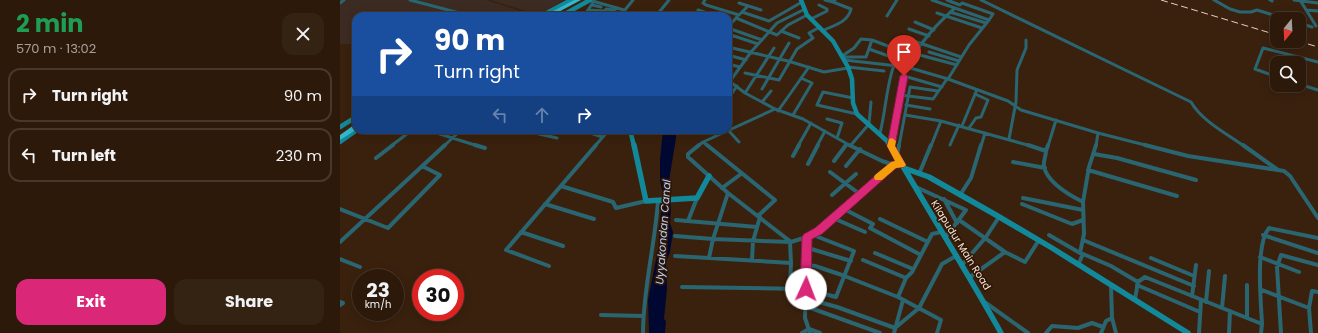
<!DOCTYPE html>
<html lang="en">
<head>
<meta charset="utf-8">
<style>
  body { margin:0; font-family:Poppins,sans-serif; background:#342213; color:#f1f3f6; height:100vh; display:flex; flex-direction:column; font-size:15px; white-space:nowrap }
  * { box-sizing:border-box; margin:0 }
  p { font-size:13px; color:#a6a09c }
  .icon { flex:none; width:22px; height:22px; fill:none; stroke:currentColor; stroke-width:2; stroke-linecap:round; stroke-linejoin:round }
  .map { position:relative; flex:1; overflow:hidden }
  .panel { display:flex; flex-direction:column; background:#2c190a; width:340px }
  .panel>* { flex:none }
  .guide { position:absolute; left:12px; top:12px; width:380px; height:122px; border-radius:12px; box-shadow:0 2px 10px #0003,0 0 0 1px #48382b; background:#1a4fa0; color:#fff; overflow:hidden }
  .needle { width:26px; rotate:198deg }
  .tools { position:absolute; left:930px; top:12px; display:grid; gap:8px }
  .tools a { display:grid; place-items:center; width:36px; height:36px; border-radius:8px; background:#2c190a; box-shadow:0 2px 10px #0003,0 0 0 1px #48382b; font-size:20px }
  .speed { position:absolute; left:12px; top:269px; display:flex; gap:8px; font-size:20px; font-weight:700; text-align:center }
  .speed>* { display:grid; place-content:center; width:52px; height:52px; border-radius:50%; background:#2c190a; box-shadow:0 2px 10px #0003,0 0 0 1px #48382b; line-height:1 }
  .speed small { font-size:10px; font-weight:400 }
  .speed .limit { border:6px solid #d22; background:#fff; color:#111 }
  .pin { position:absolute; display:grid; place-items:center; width:34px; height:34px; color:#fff; margin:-41px -17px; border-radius:50% 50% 50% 0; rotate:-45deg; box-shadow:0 0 4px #0007 }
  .pin .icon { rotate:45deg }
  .me { position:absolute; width:44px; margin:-22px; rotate:2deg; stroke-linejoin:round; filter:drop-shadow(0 0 3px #0008) }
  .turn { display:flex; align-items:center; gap:14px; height:84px; padding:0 16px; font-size:18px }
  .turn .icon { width:52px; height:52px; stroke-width:2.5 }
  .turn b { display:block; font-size:28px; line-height:34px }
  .lanes { display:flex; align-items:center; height:38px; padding:0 16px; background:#0003; justify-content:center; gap:20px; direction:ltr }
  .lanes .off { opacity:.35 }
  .round { display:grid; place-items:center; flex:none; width:42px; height:42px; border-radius:12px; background:#342213 }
  .overview { display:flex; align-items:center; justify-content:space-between; height:68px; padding:0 16px }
  h1 { font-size:24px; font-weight:700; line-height:30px; color:#1e9e55 }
  .action { display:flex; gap:8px; margin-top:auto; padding:8px 16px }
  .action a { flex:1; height:46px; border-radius:12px; background:#db2777; color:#fff; font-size:16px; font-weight:700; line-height:46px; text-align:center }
  .action a+a { background:#342213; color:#f1f3f6 }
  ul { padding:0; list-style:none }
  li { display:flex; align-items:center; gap:12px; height:54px; margin:0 8px 6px; padding:0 8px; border:2px solid #48382b; border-radius:12px }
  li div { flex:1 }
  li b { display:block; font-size:15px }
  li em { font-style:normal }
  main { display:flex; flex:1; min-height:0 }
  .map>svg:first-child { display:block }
  .industrial { fill:#3c2b22 }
  .water { fill:#000831 }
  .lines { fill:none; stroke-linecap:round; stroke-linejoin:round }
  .street-far1 { stroke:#2a6671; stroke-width:3 }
  .street { stroke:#2a6671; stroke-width:4 }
  .secondary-far1 { stroke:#12899b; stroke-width:4.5 }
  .secondary { stroke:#12899b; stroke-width:5.5 }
  .highway { fill:#31b8ce; fill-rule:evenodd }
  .rail { stroke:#e4d1c5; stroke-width:1; stroke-dasharray:7 3.5; stroke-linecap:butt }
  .route { fill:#db2777; stroke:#8e194d }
  .slow { fill:#f59e0b }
  .labels { text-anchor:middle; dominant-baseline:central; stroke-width:3.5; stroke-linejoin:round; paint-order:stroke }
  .street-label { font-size:10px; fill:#f9e7dc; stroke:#301704 }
  .water-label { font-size:11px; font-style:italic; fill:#b6cffc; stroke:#301704 }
</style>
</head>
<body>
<main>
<section class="panel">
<div class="overview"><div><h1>2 min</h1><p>570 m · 13:02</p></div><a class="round"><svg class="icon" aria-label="close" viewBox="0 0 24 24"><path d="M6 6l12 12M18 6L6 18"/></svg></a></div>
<ul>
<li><svg class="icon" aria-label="right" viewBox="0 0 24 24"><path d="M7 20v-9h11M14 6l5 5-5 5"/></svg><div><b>Turn right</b></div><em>90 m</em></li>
<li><svg class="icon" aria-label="left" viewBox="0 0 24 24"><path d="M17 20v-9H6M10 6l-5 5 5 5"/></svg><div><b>Turn left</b></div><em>230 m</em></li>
</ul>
<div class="action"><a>Exit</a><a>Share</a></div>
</section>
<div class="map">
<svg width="978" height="333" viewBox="0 0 978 333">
  <rect width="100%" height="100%" fill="#3a210e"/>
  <path class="industrial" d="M0 0H146L196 16H16V44H0Z
    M151 0H224L199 15Z"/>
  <path class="water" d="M323 130H336V138L328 187 331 209 330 223 333 232 330 252 326 262 327 289 324 319 326 321 325 333H309L308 300 319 245V229L323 195 320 180V159Z"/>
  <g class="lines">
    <path class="street-far1" d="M70 0 131 16
      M249 0 284 10
      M365 0 363 3 366 5 399 15 408 6
      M485 0 493 2 495 0
      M592 0 649 20 629 45 608 79 668 101 681 110 758 133 809 146
      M607 0 620 5 622 3 653 14 649 20
      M641 0 851 102C862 121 886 133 904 146
      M874 0 890 9 900 12H911L917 10 946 19
      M930 0 932 1
      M954 0 978 3
      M960 0 976 26
      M0 3 4 0
      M399 3 421 10
      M252 5 261 7
      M248 10 264 11
      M358 10 377 16
      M966 10 978 11
      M283 12 315 16
      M402 12 429 21 462 2
      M610 12 646 23
      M597 13 642 28
      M352 14 356 16
      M244 16 254 1
      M261 16 266 9 273 10 278 8
      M280 16 293 0
      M316 16 329 0
      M547 16 557 0
      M396 18 437 35 448 25 467 15
      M471 19 487 11V9L479 5
      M575 22 594 30
      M959 23 972 27
      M388 27 397 17
      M388 28 422 40
      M569 29 589 36
      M484 30C495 25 508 22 511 9L493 2
      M441 31 459 38
      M388 34 418 44
      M565 38 621 57
      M388 43 393 36
      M388 47 448 61 484 72 508 68
      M529 49 568 63
      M589 52 619 61
      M576 54 617 65
      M388 55 406 60
      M502 56 514 48 521 39 532 40
      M503 57H526L532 40 574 56
      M504 60 567 67 608 79
      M388 64 400 67
      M508 67 544 71
      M405 73 439 80 457 49 473 38 469 33 480 27
      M564 76 602 87
      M937 77 915 69 923 48 978 62
      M388 80 405 93 435 109 463 119 511 146
      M388 84 411 52 437 23 465 9
      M959 84 978 90
      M422 89 449 43
      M405 93 434 48
      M560 95 593 99 607 79
      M513 98 483 92 477 105 517 114
      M388 99 397 86
      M422 102 431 91
      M566 105 590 109
      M438 111 469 67
      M453 115 472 83 461 78
      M565 115 601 121 691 146
      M487 119 502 123 497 138
      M622 126 636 92
      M629 128 636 118 641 117 648 100 635 94
      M87 130 138 146
      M181 130 217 138
      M242 130 262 137
      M389 131 399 142
      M540 133C546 110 546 87 554 65
      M669 139 676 102 677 70 686 48V40
      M363 142 368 146
      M511 145 529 124 531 102
      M610 145 619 125
      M51 146 72 130
      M104 146 121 130
      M255 146 269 130
      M358 146 363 142 435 109
      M458 146 471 123
      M477 146 485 131
      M505 146 507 144
      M551 146 561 82C571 53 592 28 615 8
      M559 146 570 87 598 91
      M591 146 601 121
      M641 146 645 133
      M708 146 716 120
      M756 146 758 133"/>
    <path class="street" d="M135 145 145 148
      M359 145 348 154V157L388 193 451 242 473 235 479 231 554 165H561
      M367 145 435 200 418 216
      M509 145 542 161 554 165
      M688 145 706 151C706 156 703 161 704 167 708 183 729 195 743 202L744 234 740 253 743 254 738 265
      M805 145 848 156 944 171 950 176 978 218
      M903 145 938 170
      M706 151 708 145
      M754 154 777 158 856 180
      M453 156 459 145
      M557 156 559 145
      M36 158 53 145
      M494 161 506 145
      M673 162 705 168
      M468 164 478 145
      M506 166 520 149
      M748 170 837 196
      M490 172 521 195
      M579 174 591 145
      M221 186 273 202 276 208 306 201
      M576 187 626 210 605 238
      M382 188 401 174
      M388 193 373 239 451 242
      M492 195 516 174
      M620 195 631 178 641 145
      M683 198 743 210
      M604 199 617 223
      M743 202 749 167 756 145
      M205 204 254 219
      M682 204 732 224 743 220
      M0 209 48 228 100 175 82 166
      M504 209 533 224 530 228 581 255
      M493 218 525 232
      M540 219 588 242
      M336 220 417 227
      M619 220 665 252
      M348 221 357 198
      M181 232 223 246
      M709 235 740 253
      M923 235 978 253
      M335 236 373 239 369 258
      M467 237 465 318 470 333
      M743 240 854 286
      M0 242 105 145
      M450 242 451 263
      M468 248 511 261
      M535 253 573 269
      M743 254 771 266 798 282 795 299
      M335 256 451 263 450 289
      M920 257 959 272
      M811 258 854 276
      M0 259 20 267
      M412 260 413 241 420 217
      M523 260 566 278
      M467 265 475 266 502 275 558 297 601 320 597 333
      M622 265 646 237 659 217
      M209 266 166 250 256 145
      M630 277 665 252 685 262 699 240
      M798 282 805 277 922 324 921 333
      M771 285 772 318 776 333
      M797 285 860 312
      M907 285V318
      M342 287 466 289 496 297 514 251 473 235
      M922 290 969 308
      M852 296 856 265
      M558 297 566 278 572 272 592 234 601 232
      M465 298 497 307 555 328 579 308 602 264 616 256
      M0 302 3 303 0 305
      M866 302 869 271
      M646 303 688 333
      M465 306 540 333
      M882 308 885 276
      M261 315 303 316
      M922 324C921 301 915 245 929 228L978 238
      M303 333C303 289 315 245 318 201
      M462 333 469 329 480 333
      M554 333 563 300
      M706 333 712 326 738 328 752 323 763 327
      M761 333 766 321 772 318
      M859 333 861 300
      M889 333 890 311
      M941 333 937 267 941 255 978 265
      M971 333 969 308 972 291 978 292"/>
    <path class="secondary-far1" d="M461 0 467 15 493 41 508 67 512 79 513 103 517 114 547 141 550 146
      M201 16 231 0
      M221 16 250 0
      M0 127 16 117
      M290 130 294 146
      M0 142 17 130"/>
    <path class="secondary" d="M294 145 306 201 357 198 369 176
      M550 145 564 168 589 177 656 215 712 248 848 333
      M564 168C596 223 630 277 661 333"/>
    <path class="highway" d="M234 0H241L211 16H204Z
      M14 125H16V130L0 140V135Z"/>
    <path class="rail" d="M821 0 937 35
      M958 41 978 47"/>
  </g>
  <path class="route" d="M564 73 568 76 555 146 566 165 564 167 556 168 482 234 472 239 471 289 470 293 466 294 462 293 460 289 462 237 464 234 475 228 551 162 555 161 547 146 560 76Z"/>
  <path class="slow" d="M552 138 556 141 555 146 566 165 564 167 556 168 542 180H535L534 177 535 175 551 162 555 161 547 146 549 139Z"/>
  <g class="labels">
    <g class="street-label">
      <text transform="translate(621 245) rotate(58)">Kilapudur Main Road</text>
    </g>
    <g class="water-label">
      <text transform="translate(323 232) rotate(-86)">Uyyakondan Canal</text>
    </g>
  </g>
</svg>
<div class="tools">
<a><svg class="needle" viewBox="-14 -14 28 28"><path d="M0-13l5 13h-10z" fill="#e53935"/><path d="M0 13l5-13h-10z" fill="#a6a09c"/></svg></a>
<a><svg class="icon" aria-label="search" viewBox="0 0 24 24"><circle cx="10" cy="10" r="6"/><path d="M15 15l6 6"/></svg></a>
</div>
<div class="speed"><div>23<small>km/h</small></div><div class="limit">30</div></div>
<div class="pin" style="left:564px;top:76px;background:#d93025"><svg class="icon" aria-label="arrive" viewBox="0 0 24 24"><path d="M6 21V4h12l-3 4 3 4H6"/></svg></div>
<svg class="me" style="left:466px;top:289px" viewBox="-20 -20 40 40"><circle r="19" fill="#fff"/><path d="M0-13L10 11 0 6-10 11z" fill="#db2777"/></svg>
<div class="guide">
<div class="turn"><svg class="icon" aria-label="right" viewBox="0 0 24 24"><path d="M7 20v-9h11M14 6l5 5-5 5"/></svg><div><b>90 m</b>Turn right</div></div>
<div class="lanes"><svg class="icon off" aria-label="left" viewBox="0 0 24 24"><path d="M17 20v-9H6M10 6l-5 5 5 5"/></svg><svg class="icon off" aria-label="ahead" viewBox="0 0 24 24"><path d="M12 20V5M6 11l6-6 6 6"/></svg><svg class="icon" aria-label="right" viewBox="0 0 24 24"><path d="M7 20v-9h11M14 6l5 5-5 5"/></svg></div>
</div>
</div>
</main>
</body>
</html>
